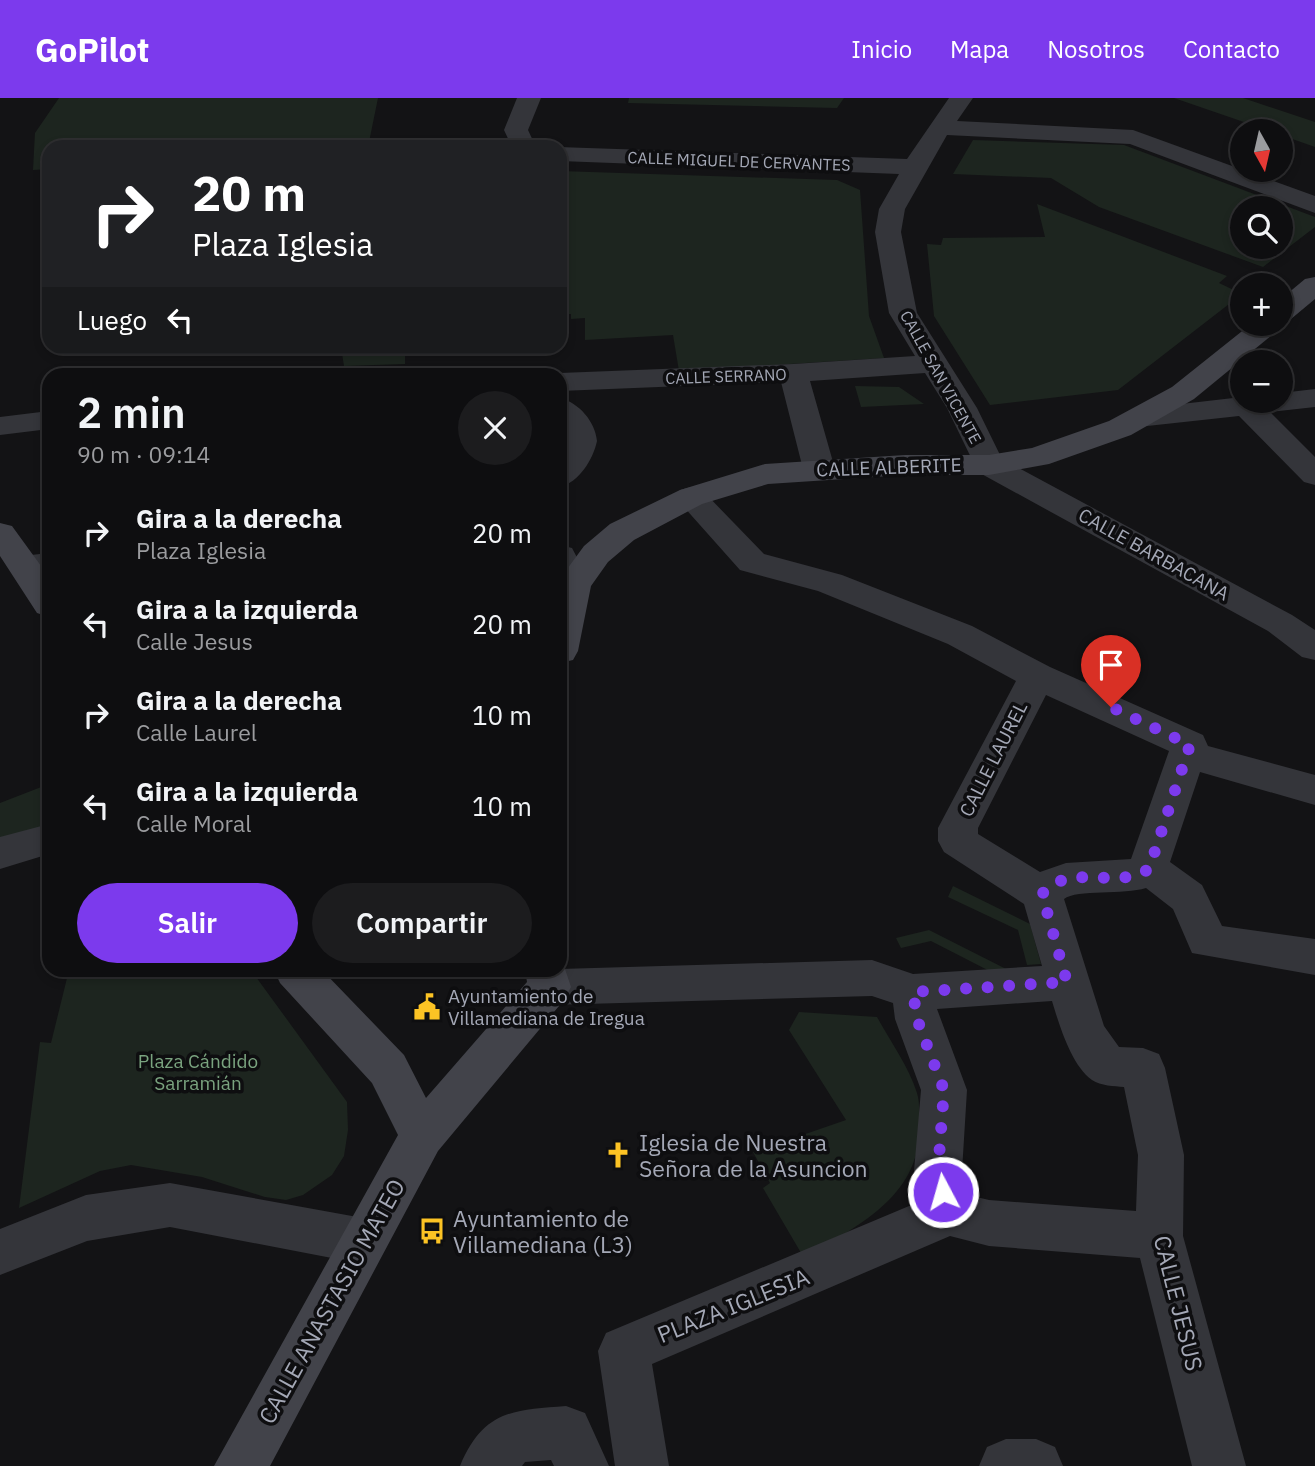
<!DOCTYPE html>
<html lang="es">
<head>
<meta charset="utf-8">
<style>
  body { margin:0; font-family:"IBM Plex Sans",sans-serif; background:#1c1c1e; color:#f1f3f6; height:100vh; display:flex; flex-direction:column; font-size:26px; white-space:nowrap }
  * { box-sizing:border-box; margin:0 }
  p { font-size:23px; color:#9b9c9f }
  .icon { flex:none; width:38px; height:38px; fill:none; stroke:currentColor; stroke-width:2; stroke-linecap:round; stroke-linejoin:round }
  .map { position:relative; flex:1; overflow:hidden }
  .drawer { position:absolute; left:42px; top:270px; width:525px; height:609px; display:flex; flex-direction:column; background:#0e0e10; border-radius:21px; box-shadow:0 4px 10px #0003,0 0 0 2px #2e2e30 }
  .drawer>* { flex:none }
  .hud { position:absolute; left:42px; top:42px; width:525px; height:214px; border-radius:21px; box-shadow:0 4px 10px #0003,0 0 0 2px #2e2e30; background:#202124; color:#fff; overflow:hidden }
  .needle { width:46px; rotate:172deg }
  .tools { position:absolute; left:1230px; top:21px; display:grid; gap:14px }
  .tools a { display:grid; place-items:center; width:63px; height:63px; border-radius:50%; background:#0e0e10; box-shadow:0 4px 10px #0003,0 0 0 2px #2e2e30; font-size:35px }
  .pin { position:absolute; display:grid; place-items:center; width:60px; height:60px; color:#fff; margin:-72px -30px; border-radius:50% 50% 50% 0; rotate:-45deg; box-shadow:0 0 7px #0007 }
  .pin .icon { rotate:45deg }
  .me { position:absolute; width:77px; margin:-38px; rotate:354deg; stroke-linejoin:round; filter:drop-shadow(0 0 5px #0008) }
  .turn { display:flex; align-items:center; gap:24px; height:147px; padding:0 35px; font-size:32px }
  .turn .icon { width:91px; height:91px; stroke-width:2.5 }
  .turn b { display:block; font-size:49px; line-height:60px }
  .then { display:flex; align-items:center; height:66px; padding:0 35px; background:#0003; gap:14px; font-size:26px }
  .round { display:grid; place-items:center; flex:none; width:74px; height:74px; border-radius:37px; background:#1c1c1e }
  .overview { display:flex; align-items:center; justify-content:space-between; height:119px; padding:0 35px }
  h1 { font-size:42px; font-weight:600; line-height:52px }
  .primary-button { display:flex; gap:14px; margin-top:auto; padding:14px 35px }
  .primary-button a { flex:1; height:80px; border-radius:42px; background:#7c3aed; color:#fff; font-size:28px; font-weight:600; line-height:80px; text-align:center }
  .primary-button a+a { background:#1c1c1e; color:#f1f3f6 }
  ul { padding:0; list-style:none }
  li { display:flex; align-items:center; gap:21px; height:91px; padding:0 35px }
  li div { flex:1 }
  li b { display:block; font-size:26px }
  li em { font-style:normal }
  header { display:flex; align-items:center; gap:42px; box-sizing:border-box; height:98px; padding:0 35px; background:#7c3aed; color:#fff }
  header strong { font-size:33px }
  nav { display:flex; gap:38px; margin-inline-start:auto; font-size:24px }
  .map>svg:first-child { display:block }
  .green { fill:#1d251f; fill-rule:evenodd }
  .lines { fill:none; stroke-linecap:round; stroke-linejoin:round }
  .minor { fill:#34353a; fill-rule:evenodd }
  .secondary { fill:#42434a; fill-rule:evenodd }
  .route { stroke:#7c3aed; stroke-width:12; stroke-dasharray:0 21.6 }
  .labels { text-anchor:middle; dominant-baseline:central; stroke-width:7; stroke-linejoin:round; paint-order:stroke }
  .far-street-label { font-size:16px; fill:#a4a8b6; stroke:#0e0e10 }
  .street-label { font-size:19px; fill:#a4a8b6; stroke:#0e0e10 }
  .poi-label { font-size:19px; fill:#a4a8b6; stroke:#0e0e10; text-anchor:start }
  .park-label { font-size:19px; fill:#7aa37f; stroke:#0e0e10 }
  .near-poi-label { font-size:23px; fill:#a4a8b6; stroke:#0e0e10; text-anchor:start }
  .near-street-label { font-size:23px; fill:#a4a8b6; stroke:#0e0e10 }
</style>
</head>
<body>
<header>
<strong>GoPilot</strong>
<nav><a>Inicio</a><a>Mapa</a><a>Nosotros</a><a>Contacto</a></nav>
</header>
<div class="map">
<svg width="1315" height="1368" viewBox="0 0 1315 1368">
  <rect width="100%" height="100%" fill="#131315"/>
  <path class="green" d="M59 0H378L368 49H49V71L33 72 35 35Z
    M629 0H844L837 10 628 5Z
    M1174 0H1243L1315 24V49L1281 37V33H1270Z
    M973 42 1124 47 1315 119V129L1263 169 1099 109 1051 80 953 76ZM1242 110H1281V149H1242Z
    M560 73 837 82 860 92 869 218 884 260 679 273 673 237 585 242V220L571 221V216H560Z
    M1037 106 1227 178 1219 185 1242 196 1118 292 990 307 934 218 927 146 941 147 943 140 1045 139Z
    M341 249H405V266L344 268Z
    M855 288 899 289 924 306 861 309Z
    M49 686V752L0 762V705Z
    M953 788 1030 826 1041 866 1027 867 1018 832 948 799Z
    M929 832 1014 875 1009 883 931 843 901 850 896 840Z
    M69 872H251L347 1004 348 1032 344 1058 332 1077 303 1097 286 1102 265 1099 202 1079 131 1067 100 1073 19 1110 40 944 51 945Z
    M799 914 877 919C890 943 909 969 917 995 920 1004 919 1017 919 1027 922 1098 857 1128 804 1160L763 1090 770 1085 753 1054 846 1022 789 932Z"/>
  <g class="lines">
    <path class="minor" d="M517 0H541L528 32 536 49H512L504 32Z
      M949 0H973L957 23 1133 32 1315 98V115L1130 46 947 37 905 111 901 134 917 215 977 310 1002 361 1292 517 1315 532V562L1302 559 1268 533 978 374 947 310 925 275 810 283 835 371 830 378 819 381 808 378 803 371 781 284 560 293V276H554L560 275 793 266 915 258 889 215 875 134 879 111 899 76 560 63 558 49 907 61Z
      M1315 291V309L1270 314 1315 359V387L1304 384 1239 318 1138 329 1127 326 1123 320 1127 314 1138 311 1242 299V303H1281V295Z
      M560 300C579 305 595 323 597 343 593 362 579 384 560 389V359L566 343 560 325Z
      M49 313V331L0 337V319Z
      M691 389 702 392 764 456 842 477 972 528 1050 569 1203 637 1208 648 1315 677V707L1200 674 1170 764 1202 787 1222 828 1315 841V877L1192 855 1173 811 1146 790C1124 797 1077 791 1064 801L1104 928 1119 949 1143 950 1159 956 1165 970 1184 1057 1183 1138 1246 1368H1192L1140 1160 989 1148 950 1138 652 1266 669 1368H615L598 1253 606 1235 921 1103 914 1073 921 992 895 921 893 905 872 898 549 907 534 902 527 889 534 876 560 871 872 862 913 876 1042 868 1024 806 944 754 938 743V730L1016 583 948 546 818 493 740 472 675 399 680 392ZM1046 597 1169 653 1131 761 1066 765 1040 774 978 736V730ZM1052 903C1059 926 1071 967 1092 982 1101 988 1114 988 1124 989L1138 1057 1136 1113 989 1102 968 1097 962 1073 967 992 937 911Z
      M560 447 572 450 591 486 586 494 574 497 560 491Z
      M49 455V477L25 478 13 475 8 467 13 459Z
      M49 726V756L0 771V739Z
      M170 1085 363 1120 380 1127 387 1143 380 1159 363 1166 170 1129 87 1143 0 1177V1131L86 1097Z
      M566 1308 585 1315 609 1368H554L551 1362 525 1364 522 1368H460C483 1313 512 1312 566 1308Z
      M1006 1341H1036L1055 1349 1063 1368H979L987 1349Z"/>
    <path class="secondary" d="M1315 179V201L1291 221 1281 223V201L1305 181Z
      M1281 224 1282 226 1278 232 1194 301 1131 337 1049 366 989 377H905L768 386 702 406 634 442 608 464 591 488 578 553 573 562 560 565 562 478 584 448 610 426 680 392 765 366 905 357H989L1032 350 1109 323 1172 289 1251 226Z
      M0 425 12 428 49 479V519L37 515 0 458Z
      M561 859 571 889 564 902 438 1053 270 1368H214L398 1037 372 985 280 885 274 872H322L404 957 426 1000 527 884 525 872H560Z"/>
  </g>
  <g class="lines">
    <path class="route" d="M943 1094 938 1073 944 992 917 921 913 894 1067 884 1042 796C1071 763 1115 793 1149 771L1190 647 1111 609"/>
  </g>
  <defs>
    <g id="civic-bare" transform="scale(2.1)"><path d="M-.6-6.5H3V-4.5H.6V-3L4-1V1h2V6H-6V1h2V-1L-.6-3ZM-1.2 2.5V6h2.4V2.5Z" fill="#fcc324" stroke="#0e0e10" stroke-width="2.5" paint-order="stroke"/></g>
    <g id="church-bare" transform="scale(2.1)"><path d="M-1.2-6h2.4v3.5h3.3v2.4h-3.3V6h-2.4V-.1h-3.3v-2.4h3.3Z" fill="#fcc324" stroke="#0e0e10" stroke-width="2.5" paint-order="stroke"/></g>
    <g id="bus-bare" transform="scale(2.1)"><path d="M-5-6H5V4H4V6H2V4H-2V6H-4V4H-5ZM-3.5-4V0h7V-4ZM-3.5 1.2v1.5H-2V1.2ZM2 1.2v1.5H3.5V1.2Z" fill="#fcc324" stroke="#0e0e10" stroke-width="2.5" paint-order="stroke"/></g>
  </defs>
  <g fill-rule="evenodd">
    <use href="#civic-bare" x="427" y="909"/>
    <use href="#church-bare" x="618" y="1057"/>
    <use href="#bus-bare" x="432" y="1133"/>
  </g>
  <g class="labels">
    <g class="far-street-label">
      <text transform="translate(739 63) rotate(2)">CALLE MIGUEL DE CERVANTES</text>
      <text transform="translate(726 278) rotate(-2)">CALLE SERRANO</text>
      <text transform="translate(941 279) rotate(61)">CALLE SAN VICENTE</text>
    </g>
    <g class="street-label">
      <text transform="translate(889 369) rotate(-2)">CALLE ALBERITE</text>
      <text transform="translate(1154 456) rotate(29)">CALLE BARBACANA</text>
      <text transform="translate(993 661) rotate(-63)">CALLE LAUREL</text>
    </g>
    <g class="poi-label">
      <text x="448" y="898">Ayuntamiento de<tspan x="448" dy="22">Villamediana de Iregua</tspan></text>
    </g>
    <g class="park-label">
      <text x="198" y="963">Plaza Cándido<tspan x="198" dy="22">Sarramián</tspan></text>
    </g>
    <g class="near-poi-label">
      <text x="639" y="1044">Iglesia de Nuestra<tspan x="639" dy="26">Señora de la Asuncion</tspan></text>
      <text x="453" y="1120">Ayuntamiento de<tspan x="453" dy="26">Villamediana (L3)</tspan></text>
    </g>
    <g class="near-street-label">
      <text transform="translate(331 1203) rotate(-61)">CALLE ANASTASIO MATEO</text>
      <text transform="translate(1179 1205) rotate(76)">CALLE JESUS</text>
      <text transform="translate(733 1207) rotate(-22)">PLAZA IGLESIA</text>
    </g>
  </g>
</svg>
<div class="tools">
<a><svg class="needle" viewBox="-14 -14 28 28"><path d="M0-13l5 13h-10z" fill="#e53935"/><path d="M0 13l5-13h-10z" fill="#9b9c9f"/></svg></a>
<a><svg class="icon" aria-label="search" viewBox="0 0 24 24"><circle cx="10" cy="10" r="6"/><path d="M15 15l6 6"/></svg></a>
<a>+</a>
<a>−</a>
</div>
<div class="pin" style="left:1111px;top:609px;background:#d93025"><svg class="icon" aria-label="arrive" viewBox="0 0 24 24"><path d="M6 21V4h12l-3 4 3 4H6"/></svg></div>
<svg class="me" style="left:943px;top:1094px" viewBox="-20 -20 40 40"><circle r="17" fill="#7c3aed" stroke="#fff" stroke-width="3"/><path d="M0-11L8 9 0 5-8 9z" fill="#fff"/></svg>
<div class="hud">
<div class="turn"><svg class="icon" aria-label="right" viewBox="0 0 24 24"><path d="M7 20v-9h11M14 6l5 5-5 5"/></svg><div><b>20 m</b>Plaza Iglesia</div></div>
<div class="then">Luego<svg class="icon" aria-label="left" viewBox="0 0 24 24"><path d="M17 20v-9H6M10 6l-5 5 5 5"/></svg></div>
</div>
<section class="drawer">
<div class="overview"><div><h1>2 min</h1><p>90 m · 09:14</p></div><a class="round"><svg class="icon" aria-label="close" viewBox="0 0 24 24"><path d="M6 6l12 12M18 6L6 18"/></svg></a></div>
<ul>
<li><svg class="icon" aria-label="right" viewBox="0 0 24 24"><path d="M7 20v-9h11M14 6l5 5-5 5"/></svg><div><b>Gira a la derecha</b><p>Plaza Iglesia</p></div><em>20 m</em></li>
<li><svg class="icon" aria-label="left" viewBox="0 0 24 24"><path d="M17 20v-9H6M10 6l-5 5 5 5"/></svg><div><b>Gira a la izquierda</b><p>Calle Jesus</p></div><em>20 m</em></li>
<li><svg class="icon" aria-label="right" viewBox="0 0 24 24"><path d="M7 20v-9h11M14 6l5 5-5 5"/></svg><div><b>Gira a la derecha</b><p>Calle Laurel</p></div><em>10 m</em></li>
<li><svg class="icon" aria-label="left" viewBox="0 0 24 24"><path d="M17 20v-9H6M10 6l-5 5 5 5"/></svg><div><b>Gira a la izquierda</b><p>Calle Moral</p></div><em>10 m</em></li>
</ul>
<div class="primary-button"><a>Salir</a><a>Compartir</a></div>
</section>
</div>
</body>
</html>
